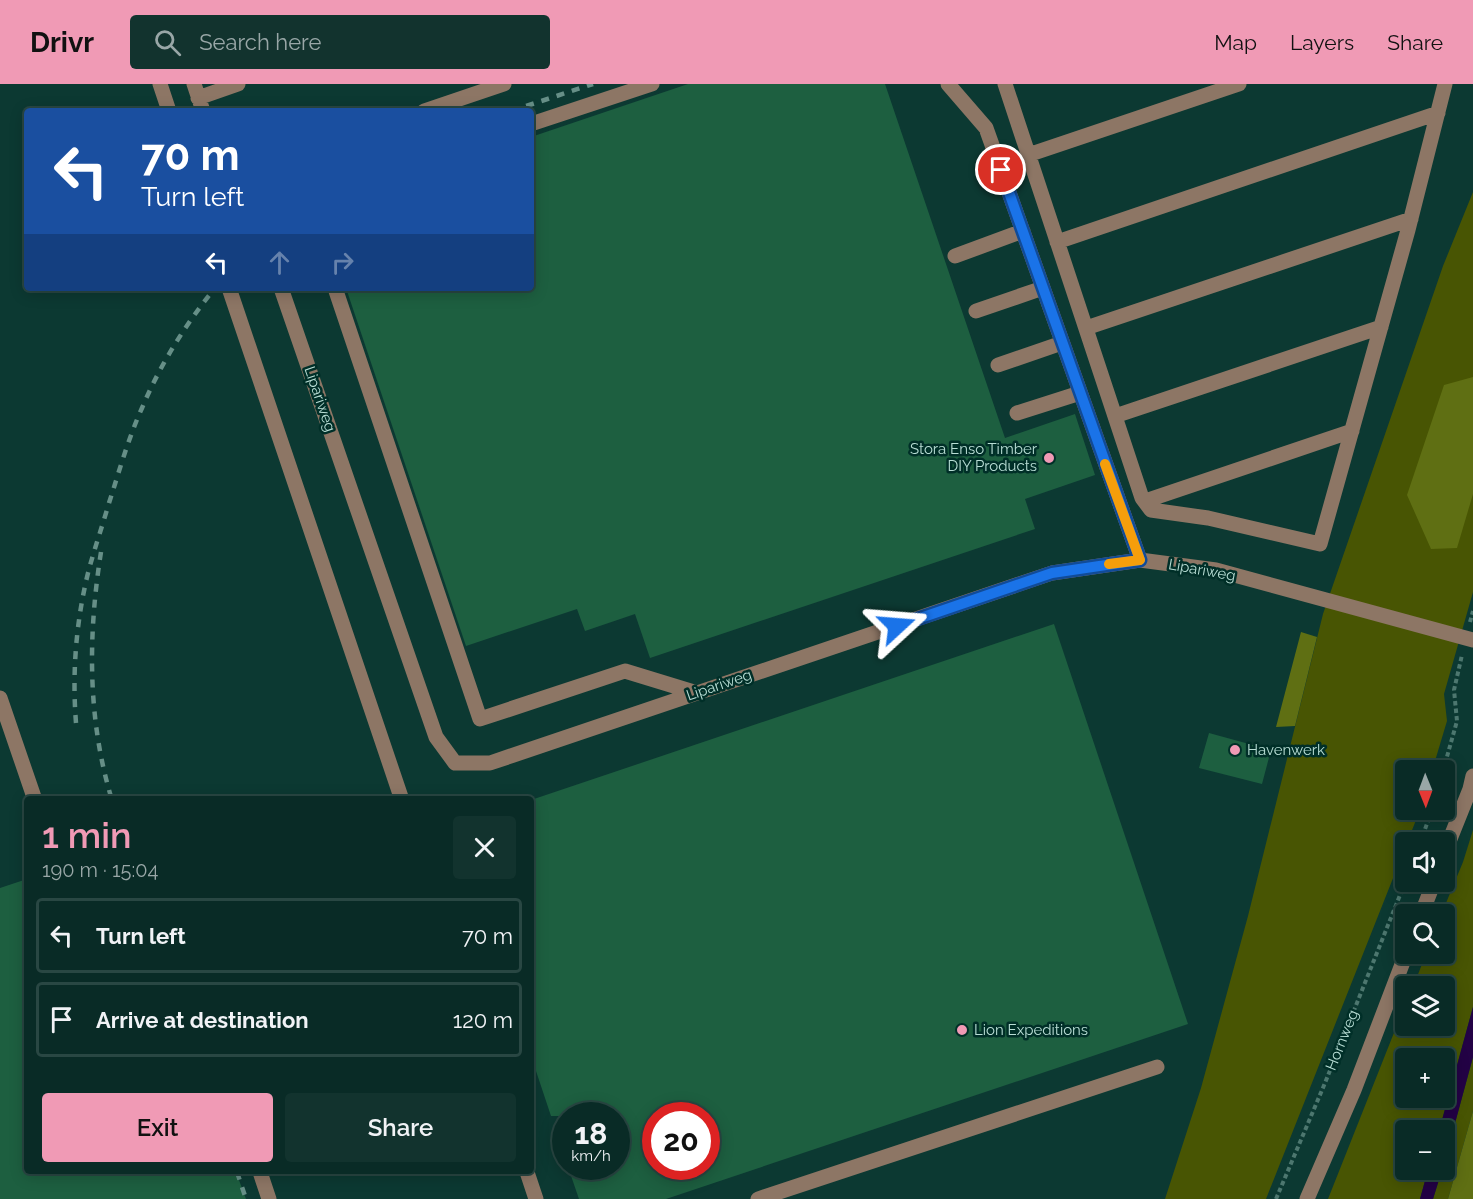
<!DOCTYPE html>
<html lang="en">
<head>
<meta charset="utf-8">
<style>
  body { margin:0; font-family:Raleway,sans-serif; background:#12332e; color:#f1f3f6; height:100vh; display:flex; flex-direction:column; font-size:22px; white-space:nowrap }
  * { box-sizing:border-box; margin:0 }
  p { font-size:20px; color:#99a7a7 }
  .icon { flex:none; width:33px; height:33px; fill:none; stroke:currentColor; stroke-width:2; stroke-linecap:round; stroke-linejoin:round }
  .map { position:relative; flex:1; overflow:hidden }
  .drawer { position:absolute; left:24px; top:712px; width:510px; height:378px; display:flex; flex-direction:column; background:#092b26; border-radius:6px; box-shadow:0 3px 15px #0003,0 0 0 2px #294743 }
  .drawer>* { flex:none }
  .hud { position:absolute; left:24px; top:24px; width:510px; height:183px; border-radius:6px; box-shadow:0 3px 15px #0003,0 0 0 2px #294743; background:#1a4fa0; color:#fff; overflow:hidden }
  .needle { width:39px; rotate:179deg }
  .tools { position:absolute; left:1395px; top:676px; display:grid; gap:12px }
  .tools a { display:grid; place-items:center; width:60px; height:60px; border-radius:6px; background:#092b26; box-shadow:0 3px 15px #0003,0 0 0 2px #294743; font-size:30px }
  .speed { position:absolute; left:552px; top:1018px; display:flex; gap:12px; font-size:30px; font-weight:700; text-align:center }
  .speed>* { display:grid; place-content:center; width:78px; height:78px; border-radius:50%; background:#092b26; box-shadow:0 3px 15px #0003,0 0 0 2px #294743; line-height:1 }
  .speed small { font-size:15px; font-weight:400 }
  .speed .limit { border:9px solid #d22; background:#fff; color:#111 }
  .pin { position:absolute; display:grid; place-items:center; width:51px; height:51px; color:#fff; margin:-26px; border:3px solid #fff; border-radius:50%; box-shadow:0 2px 6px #0007 }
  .me { position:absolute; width:66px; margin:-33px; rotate:71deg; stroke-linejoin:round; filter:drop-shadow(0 0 4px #0008) }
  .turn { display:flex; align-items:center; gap:21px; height:126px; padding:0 18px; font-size:27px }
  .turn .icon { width:78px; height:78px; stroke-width:2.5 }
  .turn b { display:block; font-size:42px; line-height:51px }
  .lanes { display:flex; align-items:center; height:57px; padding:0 18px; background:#0003; justify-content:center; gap:30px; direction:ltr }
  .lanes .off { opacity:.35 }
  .round { display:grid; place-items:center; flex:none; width:63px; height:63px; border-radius:6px; background:#12332e }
  .overview { display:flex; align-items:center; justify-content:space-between; height:102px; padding:0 18px }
  h1 { font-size:36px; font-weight:600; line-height:45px; color:#f09ab5 }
  .primary-button { display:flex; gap:12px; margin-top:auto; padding:12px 18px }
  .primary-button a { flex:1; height:69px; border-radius:6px; background:#f09ab5; color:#111; font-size:24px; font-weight:600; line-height:69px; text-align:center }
  .primary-button a+a { background:#12332e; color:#f1f3f6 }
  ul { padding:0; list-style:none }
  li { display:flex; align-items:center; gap:18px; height:75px; margin:0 12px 9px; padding:0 6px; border:3px solid #294743; border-radius:6px }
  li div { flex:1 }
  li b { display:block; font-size:22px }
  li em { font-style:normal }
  header { display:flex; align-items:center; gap:36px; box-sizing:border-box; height:84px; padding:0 30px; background:#f09ab5; color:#111 }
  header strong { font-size:28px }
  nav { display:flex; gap:33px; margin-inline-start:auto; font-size:21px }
  .search { width:420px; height:54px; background:#12332e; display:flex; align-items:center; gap:15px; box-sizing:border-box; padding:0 21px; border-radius:6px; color:#99a7a7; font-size:22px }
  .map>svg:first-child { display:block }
  .green { fill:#485503; fill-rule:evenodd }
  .forest { fill:#5f6f13 }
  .water { fill:#230245 }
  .building { fill:#1d5f40; fill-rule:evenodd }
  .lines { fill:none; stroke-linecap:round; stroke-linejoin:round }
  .path { stroke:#4d776f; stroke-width:4; stroke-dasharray:4.5 3; stroke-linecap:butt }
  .minor { stroke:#8d7665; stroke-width:15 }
  .rail { stroke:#668f87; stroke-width:4.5; stroke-dasharray:8 8; stroke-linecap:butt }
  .route-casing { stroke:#114b97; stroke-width:15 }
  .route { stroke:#1a73e8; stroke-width:10 }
  .slow { stroke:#f59e0b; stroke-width:10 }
  .poi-dot { fill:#f09ab5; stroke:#002f28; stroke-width:2 }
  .labels { text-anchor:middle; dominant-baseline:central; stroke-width:5; stroke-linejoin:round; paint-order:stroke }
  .street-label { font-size:15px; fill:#b8ded5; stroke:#002f28 }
  .poi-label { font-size:15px; fill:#b8ded5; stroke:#002f28; text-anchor:start }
</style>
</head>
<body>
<header>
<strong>Drivr</strong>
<div class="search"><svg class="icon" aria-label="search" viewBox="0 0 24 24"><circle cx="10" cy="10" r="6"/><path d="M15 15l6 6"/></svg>Search here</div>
<nav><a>Map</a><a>Layers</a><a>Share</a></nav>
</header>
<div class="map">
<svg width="1473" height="1115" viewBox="0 0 1473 1115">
  <rect width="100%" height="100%" fill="#0c3932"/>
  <path class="green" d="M1473 108V508L1444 610 1447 637 1432 687H1406V726H1420L1266 1115H1165L1201 1004 1248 832 1323 530 1443 182Z
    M1473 746V923L1439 1047H1406V1086H1428L1420 1115H1328L1405 921 1406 942H1444V903H1413L1426 870H1444V831H1441L1463 778ZM1406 975H1444V1014H1406Z
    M1473 973V1027L1448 1115H1433L1442 1086H1444L1445 1076Z"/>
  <path class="forest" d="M1473 293V410L1457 464 1431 465 1407 411 1444 301Z
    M1301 548 1317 553 1295 642 1276 643Z
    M1473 1027V1115H1448Z"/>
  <path class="water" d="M1473 923V973L1445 1076 1444 1047H1439Z
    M1428 1086H1442L1433 1115H1420Z"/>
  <path class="building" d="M688 0H885L1005 354 1075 330 1095 391 1025 415 1035 445 650 574 635 530 585 547 577 525 466 562 346 204H531V53Z
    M1054 540 1188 940 666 1115H579L568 1083H616V1032H551L531 972V716ZM656 1032H706V1083H656Z
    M1209 649 1271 666 1262 700 1199 684Z
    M27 795V1088H236L246 1115H0V804Z"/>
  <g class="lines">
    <path class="path" d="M1470 538 1473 527
      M1443 687 1457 637 1454 606 1462 571
      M1420 759 1432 726
      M1276 1115 1325 999 1406 796"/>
    <path class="minor" d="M160 0 169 27
      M194 0 203 27
      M948 0 986 44 1140 476
      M1005 0 1142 414 1151 426 1208 434 1320 460 1408 146 1445 0
      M198 14 238 0
      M424 27 504 0
      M531 40 652 0
      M1028 71 1239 0
      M1057 158 1438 29
      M955 172 1023 147
      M229 204 402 716
      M281 204 436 653 455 679H490L1052 489 1140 476 1216 486 1473 556
      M335 204 480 635 625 587 697 609
      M976 227 1043 204
      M1086 244 1411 135
      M998 281 1062 259
      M1017 329 1080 309
      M1115 332 1381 243
      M1145 417 1352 347
      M0 614 35 716
      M1444 770 1470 705 1473 692
      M1421 831 1434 798
      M260 1088 269 1115
      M527 1088 536 1115
      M758 1115 1157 983
      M1307 1115 1354 1006 1406 870"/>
    <path class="rail" d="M511 27 593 0
      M101 468C88 550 87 635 112 716
      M76 639C72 589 76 538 88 489 94 466 102 443 109 419 119 388 128 355 142 324 160 281 185 241 215 204
      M237 1088 246 1115"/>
  </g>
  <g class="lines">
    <g class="route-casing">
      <path id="route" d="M897 542 1052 489 1140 476 1001 86"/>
    </g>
    <use href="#route" class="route"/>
    <path class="slow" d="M1105 380 1140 476 1109 480"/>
  </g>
  <g class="poi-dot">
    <circle cx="1049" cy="374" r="6"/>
    <circle cx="1235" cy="666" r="6"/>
    <circle cx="962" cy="946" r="6"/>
  </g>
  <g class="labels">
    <g class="street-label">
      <text transform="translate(320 315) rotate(71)">Lipariweg</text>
      <text transform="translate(1202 486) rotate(10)">Lipariweg</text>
      <text transform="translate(719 601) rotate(-19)">Lipariweg</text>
      <text transform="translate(1342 956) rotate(-68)">Hornweg</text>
    </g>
    <g class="poi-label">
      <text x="1037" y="365" text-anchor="end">Stora Enso Timber<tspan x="1037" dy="17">DIY Products</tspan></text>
      <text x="1247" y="666">Havenwerk</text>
      <text x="974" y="946">Lion Expeditions</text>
    </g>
  </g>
</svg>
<div class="tools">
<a><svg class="needle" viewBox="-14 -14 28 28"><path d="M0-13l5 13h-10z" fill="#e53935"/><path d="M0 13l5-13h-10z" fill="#99a7a7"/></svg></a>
<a><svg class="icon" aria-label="sound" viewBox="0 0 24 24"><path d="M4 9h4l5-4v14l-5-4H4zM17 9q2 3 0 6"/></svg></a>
<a><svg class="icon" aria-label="search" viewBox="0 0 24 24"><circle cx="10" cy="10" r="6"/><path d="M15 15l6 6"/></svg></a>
<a><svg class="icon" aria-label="layers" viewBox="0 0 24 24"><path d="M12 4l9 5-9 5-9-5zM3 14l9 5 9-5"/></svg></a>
<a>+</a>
<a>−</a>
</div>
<div class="speed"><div>18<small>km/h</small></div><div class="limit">20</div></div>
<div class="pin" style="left:1001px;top:86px;background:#d93025"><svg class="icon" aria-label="arrive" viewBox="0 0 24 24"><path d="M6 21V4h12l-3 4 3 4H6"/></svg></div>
<svg class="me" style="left:897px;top:542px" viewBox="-20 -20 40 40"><path d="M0-17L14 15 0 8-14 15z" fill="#1a73e8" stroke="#fff" stroke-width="4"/></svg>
<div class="hud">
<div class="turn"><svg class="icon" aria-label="left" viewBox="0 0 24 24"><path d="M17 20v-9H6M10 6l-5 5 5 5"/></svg><div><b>70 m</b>Turn left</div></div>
<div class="lanes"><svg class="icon" aria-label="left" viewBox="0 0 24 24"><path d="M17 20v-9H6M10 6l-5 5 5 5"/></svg><svg class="icon off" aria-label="ahead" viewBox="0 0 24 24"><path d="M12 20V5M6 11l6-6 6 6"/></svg><svg class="icon off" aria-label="right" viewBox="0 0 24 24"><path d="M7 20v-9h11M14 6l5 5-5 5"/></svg></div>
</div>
<section class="drawer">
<div class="overview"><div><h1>1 min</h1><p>190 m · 15:04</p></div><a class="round"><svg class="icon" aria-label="close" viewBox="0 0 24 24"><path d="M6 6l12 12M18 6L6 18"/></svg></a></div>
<ul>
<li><svg class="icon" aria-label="left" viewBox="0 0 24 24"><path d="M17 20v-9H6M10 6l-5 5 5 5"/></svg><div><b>Turn left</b></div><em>70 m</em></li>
<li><svg class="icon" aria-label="arrive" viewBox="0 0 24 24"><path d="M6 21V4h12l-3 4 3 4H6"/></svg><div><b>Arrive at destination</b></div><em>120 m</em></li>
</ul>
<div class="primary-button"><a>Exit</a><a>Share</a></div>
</section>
</div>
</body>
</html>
